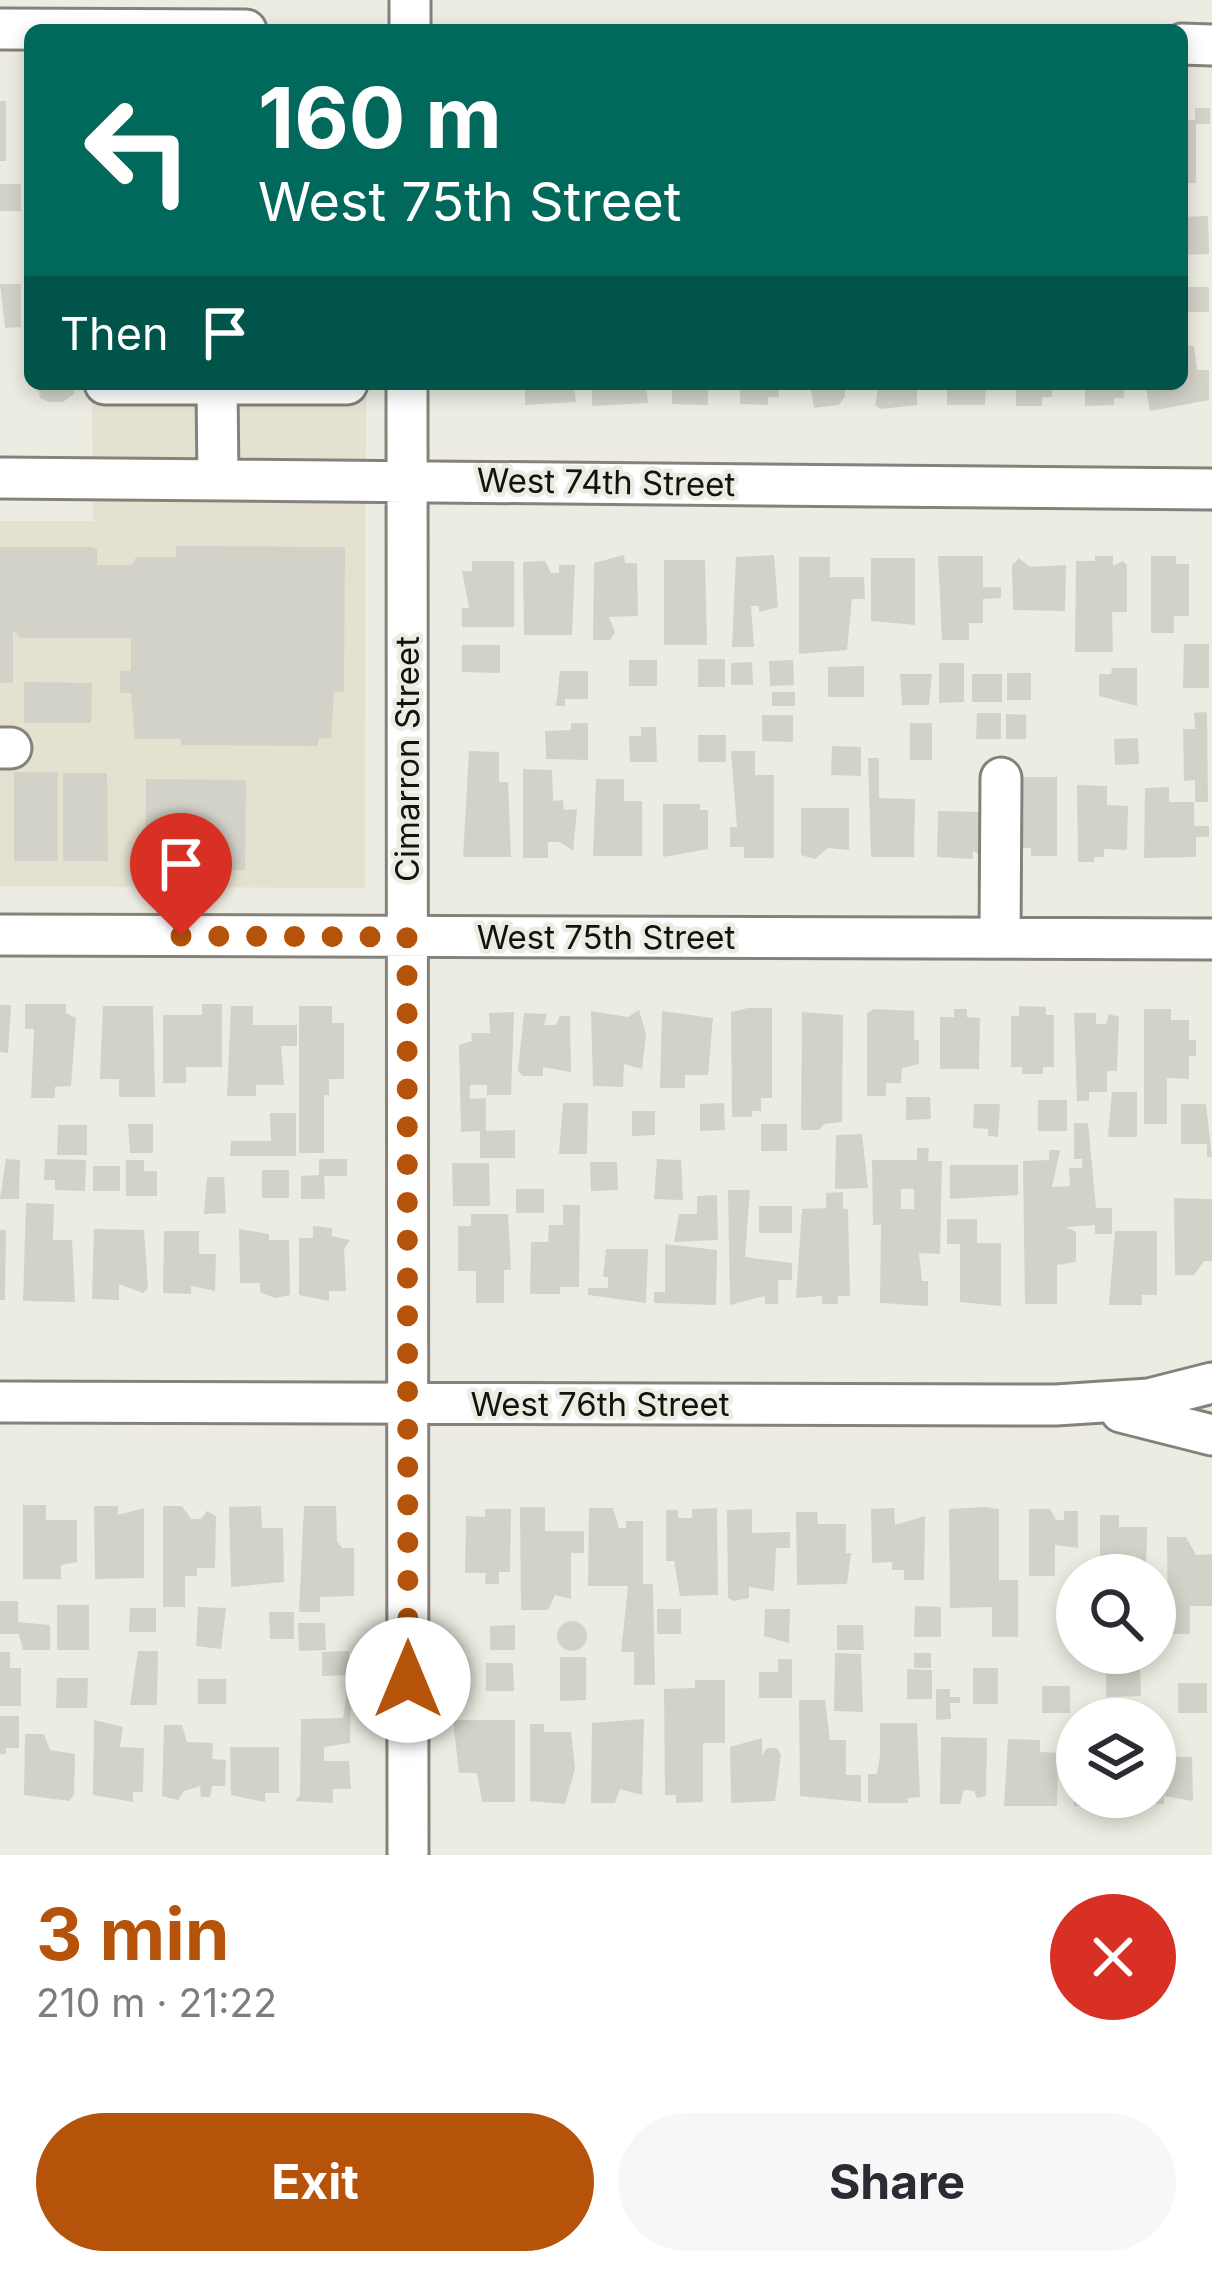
<!DOCTYPE html>
<html lang="en">
<head>
<meta charset="utf-8">
<style>
  body { margin:0; font-family:Inter,sans-serif; background:#f7f7f7; color:#2b2b33; height:100vh; display:flex; flex-direction:column; font-size:45px; white-space:nowrap }
  * { box-sizing:border-box; margin:0 }
  p { font-size:39px; color:#7c7c81 }
  .icon { flex:none; width:66px; height:66px; fill:none; stroke:currentColor; stroke-width:2; stroke-linecap:round; stroke-linejoin:round }
  .map { position:relative; height:1855px; overflow:hidden }
  .panel { display:flex; flex-direction:column; background:#fff; flex:1 }
  .panel>* { flex:none }
  .guide { position:absolute; left:24px; top:24px; width:1164px; height:366px; border-radius:18px; box-shadow:0 6px 18px #0003; background:#00695c; color:#fff; overflow:hidden }
  .tools { position:absolute; left:1056px; top:1554px; display:grid; gap:24px }
  .tools a { display:grid; place-items:center; width:120px; height:120px; border-radius:50%; background:#fff; box-shadow:0 6px 18px #0003; font-size:60px }
  .pin { position:absolute; display:grid; place-items:center; width:102px; height:102px; color:#fff; margin:-123px -51px; border-radius:50% 50% 50% 0; rotate:-45deg; box-shadow:0 0 12px #0007 }
  .pin .icon { rotate:45deg }
  .me { position:absolute; width:132px; margin:-66px; rotate:0deg; stroke-linejoin:round; filter:drop-shadow(0 0 9px #0008) }
  .turn { display:flex; align-items:center; gap:42px; height:252px; padding:0 36px; font-size:54px }
  .turn .icon { width:156px; height:156px; stroke-width:2.5 }
  .turn b { display:block; font-size:84px; line-height:102px }
  .then { display:flex; align-items:center; height:114px; padding:0 36px; background:#0003; gap:24px; font-size:45px }
  .round { display:grid; place-items:center; flex:none; width:126px; height:126px; border-radius:63px; background:#f7f7f7 }
  .summary { display:flex; align-items:center; justify-content:space-between; height:204px; padding:0 36px }
  h1 { font-size:72px; font-weight:700; line-height:90px; color:#b45309 }
  .primary-button { display:flex; gap:24px; margin-top:auto; padding:24px 36px }
  .primary-button a { flex:1; height:138px; border-radius:72px; background:#b45309; color:#fff; font-size:48px; font-weight:700; line-height:138px; text-align:center }
  .primary-button a+a { background:#f7f7f7; color:#2b2b33 }
  .map>svg:first-child { display:block }
  .built { fill:#e4e1d0 }
  .building { fill:#d3d2c9; fill-rule:evenodd }
  .lines { fill:none; stroke-linecap:round; stroke-linejoin:round }
  .minor-casing { stroke:#84827a; stroke-width:45 }
  .minor { stroke:#fff; stroke-width:39 }
  .route { stroke:#b45309; stroke-width:21; stroke-dasharray:0 37.8 }
  .labels { text-anchor:middle; dominant-baseline:central; stroke-width:9; stroke-linejoin:round; paint-order:stroke }
  .street-label { font-size:33px; fill:#13120f; stroke:#edece2 }
</style>
</head>
<body>
<div class="map">
<svg width="1212" height="1855" viewBox="0 0 1212 1855">
  <rect width="100%" height="100%" fill="#edece2"/>
  <path class="built" d="M92 384H366L365 888 0 886V521H93Z"/>
  <path class="building" d="M0 101H6V161H0Z
    M1195 108H1210V124H1196V183H1182V120H1195Z
    M0 184H21V211H0Z
    M1208 216 1209 254 1184 255 1183 217Z
    M0 284H21V327L5 328Z
    M1186 287H1209V312H1187Z
    M1182 346H1194L1197 370H1209V400L1150 411 1145 384H1182Z
    M38 384H74V394L63 402H49L40 398Z
    M525 384H574L576 402 525 405Z
    M592 384H646L648 403 592 406Z
    M672 384H708V405L672 404Z
    M740 384H779V397H768V405L740 404Z
    M810 384H845V396L839 405 814 408Z
    M879 384H917V405L881 409 875 405Z
    M947 384H986L985 405H947Z
    M1016 384H1052V397H1042V406H1016Z
    M1085 384H1124V398H1114V405L1085 406Z
    M176 546 345 547 344 692H334L331 738 318 739V746L181 745V739H135L131 693H120V671H131V638H21L13 631V683H0V547H91L97 549V565H132L136 557H176Z
    M624 555 625 563H637L638 616 609 617 615 632 610 640H593L594 563Z
    M774 555 778 607 759 612V606H751L754 647H732L736 557Z
    M938 556H983V587H1001V598L983 599V623H969V640H942Z
    M1095 556H1113V566L1123 561 1127 565V612H1112L1113 652H1075L1076 561H1095Z
    M1151 556H1176V564H1189V616H1174V633H1151Z
    M799 557H830V577H864L865 599H852L847 650 799 654Z
    M871 558H915V625L871 621Z
    M1019 558 1030 567 1066 565 1065 611 1013 610 1012 565Z
    M664 560H705L707 645H664Z
    M472 561H514V627H462V608H469L462 571H472Z
    M545 561 551 573H559V565H575L572 635H524L523 562Z
    M1184 644H1209V688H1183Z
    M462 645H500V673L462 672Z
    M698 659H725V687H698Z
    M629 660H657V686H629Z
    M793 660 794 685 770 686 769 661Z
    M752 662 753 685H731V663Z
    M939 663H964V702L939 703Z
    M864 666V697H828V667Z
    M1112 668H1137V706L1099 696V674H1111Z
    M560 671H588V699H565V706H556Z
    M1007 673H1031V700H1007Z
    M900 674H932L929 705H902Z
    M972 674H1002V702H972Z
    M24 682 92 683 91 723H24Z
    M772 692H795V706H772Z
    M1207 712 1208 802H1195V780L1184 781 1183 729H1195L1194 713Z
    M977 713H1001V739H976Z
    M1006 714 1026 715V739H1006Z
    M762 715H793V742L762 741Z
    M571 723H588V760L546 759 545 731 571 730Z
    M910 723H932V760H910Z
    M641 727H656L657 762H630L629 736H641Z
    M698 735H726V762H698Z
    M1138 738 1139 764 1115 765 1114 739Z
    M832 746 861 747V776L831 775Z
    M469 751 499 752V782H508L511 857H463Z
    M731 751H755V775H774V858H744V847H730V827H737Z
    M868 758H879V798L915 799 914 857H871Z
    M523 769 552 770 553 801 563 800 564 810 577 809 573 851 560 842H548V858H523Z
    M14 772H58V861H14Z
    M63 773H107L108 861H63Z
    M1021 777H1057V856H1031V848H1021Z
    M146 779 246 780 245 870 146 869Z
    M596 779H624V801H642V856H593Z
    M1077 785 1107 786V805L1128 806 1127 850 1104 849V857H1094V862H1078Z
    M1169 787V802H1194V826H1209V837H1196V857L1144 858 1145 788Z
    M663 804H700V810H708V849L663 857Z
    M801 808H849V850L828 848 815 859 801 855Z
    M938 811 985 812 982 856 973 851V859L937 857Z
    M25 1004H66V1013L76 1018 71 1086 55 1087V1098H31L34 1029H25Z
    M202 1004H222V1067H186V1083H163V1015H202Z
    M0 1005H11L8 1053 0 1052Z
    M103 1006H153L155 1097H119V1079H100Z
    M231 1006H253V1025H297V1046H281L284 1085H256V1096H227Z
    M299 1006H332V1023H344V1079H329V1095H324V1153H299Z
    M1019 1006 1046 1007V1015H1054V1067H1043V1074H1022V1067H1011V1016H1019Z
    M748 1008H772V1098H761V1111H752V1117H732L731 1012Z
    M874 1009 914 1011V1040H919V1064L902 1068 901 1083H886V1096H867V1013Z
    M954 1009H967V1017L980 1018 979 1069H940V1017H954Z
    M1144 1009H1171V1020H1189V1040H1196V1056H1189V1079L1167 1078V1124H1144Z
    M639 1010 646 1034 642 1069 624 1064 623 1087 593 1086 591 1011 628 1017Z
    M662 1011 713 1018 708 1075H685V1088H660Z
    M514 1012 511 1095H487V1085H470V1099L486 1098V1131L515 1130V1158H480V1131L461 1132 459 1045 472 1041 471 1033H490L489 1013Z
    M802 1012 843 1015 842 1122 824 1124 819 1130H801Z
    M524 1013 547 1014 544 1025H556L560 1016H570L571 1072 543 1067V1076H523L518 1071Z
    M1074 1013H1096V1024H1106L1109 1014 1119 1017 1117 1071H1107V1092H1089V1101H1077Z
    M1112 1092H1137V1137H1108Z
    M906 1097H930L931 1119 906 1120Z
    M1038 1100H1067V1131H1038Z
    M563 1103H588L587 1154H559Z
    M724 1103 725 1130 700 1131V1104Z
    M974 1104H1000L998 1137 988 1136V1129L973 1128Z
    M1181 1104H1206L1212 1157H1207V1144H1181Z
    M632 1111H655V1135L632 1136Z
    M270 1113H296V1156H230L231 1141H271Z
    M1074 1123H1088L1096 1208H1112V1234H1095V1225L1066 1227 1076 1232V1262L1057 1265V1304H1025L1023 1161 1049 1160V1150H1060L1052 1187 1070 1186 1069 1168H1082V1159H1074Z
    M128 1124H153V1153H130Z
    M761 1124H787V1151H761Z
    M58 1125H87V1155H57Z
    M862 1134 868 1188 835 1189 836 1135Z
    M917 1148H929L928 1161H942L940 1254 919 1253 922 1281H928V1306L880 1303 881 1225H873L872 1160H917ZM901 1189H914V1209H901Z
    M6 1159 20 1160 19 1199H0Z
    M45 1159 86 1160 85 1191 55 1190V1180H44Z
    M319 1159H347V1176H324L325 1199H301V1176L319 1175Z
    M657 1159 681 1160 683 1200 654 1199Z
    M126 1160H144V1171H157V1196H126Z
    M590 1162H617L618 1190 591 1191Z
    M452 1163H489L490 1206H453Z
    M950 1165H1018V1195L950 1199Z
    M93 1166H120V1191H93Z
    M262 1170H289V1198H262Z
    M207 1177H224L226 1213 204 1214Z
    M516 1189H544V1213H516Z
    M728 1190H750L745 1257 792 1263V1280H778V1304H765V1296L730 1305Z
    M843 1192V1209H848L850 1296H838V1304H822V1296L796 1298 802 1209 826 1208V1193Z
    M717 1195 718 1240 674 1242 679 1214H697V1196Z
    M1174 1198 1212 1199V1261H1204L1194 1275H1175Z
    M26 1203 54 1204 53 1240H72L75 1302 23 1301Z
    M563 1205H580L579 1287H560V1294H530L531 1242H548L549 1225H563Z
    M759 1206H792V1233H759Z
    M471 1214H508L511 1270H504V1303H476V1271H458V1226H471Z
    M947 1219H977V1243H1001V1306L960 1302V1244H947Z
    M313 1226 332 1228V1236L350 1240 344 1249 346 1291H329V1301L299 1295V1238H313Z
    M94 1229 144 1230 148 1288 143 1293 119 1284V1300L92 1299Z
    M239 1229 269 1234V1240H289L290 1295 275 1298 260 1292V1283H240Z
    M0 1230H6L5 1300H0Z
    M164 1231H199V1254H216L215 1291 191 1286V1294L163 1293Z
    M1115 1231H1157V1295H1142V1305H1109Z
    M665 1244 717 1250 716 1305 654 1303V1292H665Z
    M606 1249H648L646 1303 588 1295V1288H608V1277H603Z
    M23 1505H46V1520H77V1562L61 1565V1579H23Z
    M94 1506H118V1515L144 1508V1578L95 1579Z
    M163 1506H182L191 1519H201L207 1511 216 1516 215 1568H197V1576H185V1607H163Z
    M261 1506 262 1528H283L284 1582 231 1587 229 1507Z
    M304 1506H336L337 1541 342 1548H354V1596L320 1597V1612H299Z
    M520 1507H545V1531H584V1553H571V1599L555 1595 548 1610H521Z
    M985 1507 999 1509V1580H1018V1637H992V1607L950 1608 949 1509Z
    M589 1508H613L619 1528H626V1521H643V1584H653L655 1685H634V1652H621L628 1586H588Z
    M717 1508 718 1595 680 1596 674 1561H666V1510H678V1518H692V1509Z
    M894 1508 895 1525 925 1516 924 1580H904V1570H892V1562L872 1563 871 1509Z
    M485 1509H511L510 1572H499V1584H485L486 1573H465L466 1516 485 1517Z
    M752 1509V1533L790 1532V1548H776L774 1591 749 1587V1598L734 1601 728 1598 727 1510Z
    M1029 1509H1050L1056 1520H1064V1511H1078V1548L1055 1545V1576H1029Z
    M796 1512H817L818 1524H846V1553H851L847 1584 797 1585Z
    M1100 1515H1119V1527H1147L1146 1575H1100Z
    M1167 1537H1186L1196 1555 1212 1554V1606H1190V1634H1168Z
    M0 1601H18V1622L50 1625V1650H23L19 1634H0Z
    M57 1605H89V1650H57Z
    M915 1606 941 1607V1637H914Z
    M198 1607 226 1608 221 1649 196 1646Z
    M130 1608H156V1632H129Z
    M657 1609H681V1634H657Z
    M765 1609H790L789 1643 764 1636Z
    M269 1612H294V1639H270Z
    M557 1636a15 15 0 1 1 30 0a15 15 0 1 1-30 0Z
    M298 1623H325L326 1650 299 1651Z
    M515 1625V1650H490V1626Z
    M837 1625H863L864 1650H837Z
    M138 1651H158L157 1705H130Z
    M349 1651V1675L322 1676V1652Z
    M0 1652H10V1668H21V1706H0Z
    M835 1653 861 1654 863 1712 834 1711Z
    M914 1653H931V1668H914Z
    M560 1657H586V1700L560 1701Z
    M778 1659H792V1698H759V1672H778Z
    M486 1663H513L514 1691H486Z
    M1106 1667H1140L1141 1696 1106 1697Z
    M973 1668H998V1704H973Z
    M907 1669 932 1670V1699H907Z
    M57 1678H88L87 1708H56Z
    M198 1679H226V1704H198Z
    M695 1680H725V1743H703V1802L676 1803V1795H665L664 1689 695 1688Z
    M1178 1683H1207V1713H1178Z
    M1042 1686H1070V1713H1042Z
    M936 1689H950V1697H960V1703H950L951 1719 936 1720Z
    M347 1693H351L350 1743 324 1747V1761H349L351 1789H333V1803L295 1801 300 1795 301 1719 343 1718Z
    M799 1700H825L830 1740H846V1775H861V1802L800 1796Z
    M0 1716H19V1748H6V1754H0Z
    M644 1719 642 1795 620 1789 615 1803H591L592 1723Z
    M94 1720 123 1727 120 1747 144 1748 143 1792H133V1802L93 1795Z
    M453 1720H515V1802H482L477 1773H459Z
    M880 1723H917L920 1797 908 1798V1803H868V1774H877L880 1756Z
    M530 1724H544V1732H571L575 1769 565 1804 530 1801Z
    M164 1725H182L187 1742 213 1743 212 1759 226 1760 225 1786H212L210 1797H201L200 1786 184 1791 178 1800 162 1796Z
    M1155 1733H1169V1757H1192L1193 1801 1164 1796V1804H1145V1797H1155Z
    M25 1734H44L50 1750 75 1754 74 1795 69 1801 24 1795Z
    M941 1737 987 1738 986 1796 977 1798 974 1791 964 1790 960 1804H940Z
    M762 1738V1755L767 1748H777L781 1755 775 1801 731 1803 730 1747Z
    M1008 1739 1040 1740V1752L1058 1753 1057 1806H1004Z
    M230 1747H279V1793H265V1802L231 1795Z
    M1074 1797H1103V1806H1074Z"/>
  <g class="lines">
    <g class="minor-casing">
      <path id="minor" d="M0 29 246 30
        M410 30V0
        M1182 44 1212 45
        M105 384H347
        M407 384 408 1855
        M217 387 218 479
        M0 478 1212 489
        M0 748H11
        M0 935 1212 939
        M1000 938 1001 778
        M0 1402 1056 1405 1149 1399 1212 1383
        M1121 1412 1212 1435"/>
    </g>
    <use href="#minor" class="minor"/>
  </g>
  <g class="lines">
    <path class="route" d="M181 936 407 937 408 1680"/>
  </g>
  <g class="labels">
    <g class="street-label">
      <text transform="translate(606 482) rotate(1)">West 74th Street</text>
      <text transform="translate(407 759) rotate(-90)">Cimarron Street</text>
      <text x="606" y="937">West 75th Street</text>
      <text x="600" y="1404">West 76th Street</text>
    </g>
  </g>
</svg>
<div class="tools">
<a><svg class="icon" aria-label="search" viewBox="0 0 24 24"><circle cx="10" cy="10" r="6"/><path d="M15 15l6 6"/></svg></a>
<a><svg class="icon" aria-label="layers" viewBox="0 0 24 24"><path d="M12 4l9 5-9 5-9-5zM3 14l9 5 9-5"/></svg></a>
</div>
<div class="pin" style="left:181px;top:936px;background:#d93025"><svg class="icon" aria-label="arrive" viewBox="0 0 24 24"><path d="M6 21V4h12l-3 4 3 4H6"/></svg></div>
<svg class="me" style="left:408px;top:1680px" viewBox="-20 -20 40 40"><circle r="19" fill="#fff"/><path d="M0-13L10 11 0 6-10 11z" fill="#b45309"/></svg>
<div class="guide">
<div class="turn"><svg class="icon" aria-label="left" viewBox="0 0 24 24"><path d="M17 20v-9H6M10 6l-5 5 5 5"/></svg><div><b>160 m</b>West 75th Street</div></div>
<div class="then">Then<svg class="icon" aria-label="arrive" viewBox="0 0 24 24"><path d="M6 21V4h12l-3 4 3 4H6"/></svg></div>
</div>
</div>
<section class="panel">
<div class="summary"><div><h1>3 min</h1><p>210 m · 21:22</p></div><a class="round" style="background:#d93025;color:#fff"><svg class="icon" aria-label="close" viewBox="0 0 24 24"><path d="M6 6l12 12M18 6L6 18"/></svg></a></div>
<div class="primary-button"><a>Exit</a><a>Share</a></div>
</section>
</body>
</html>
